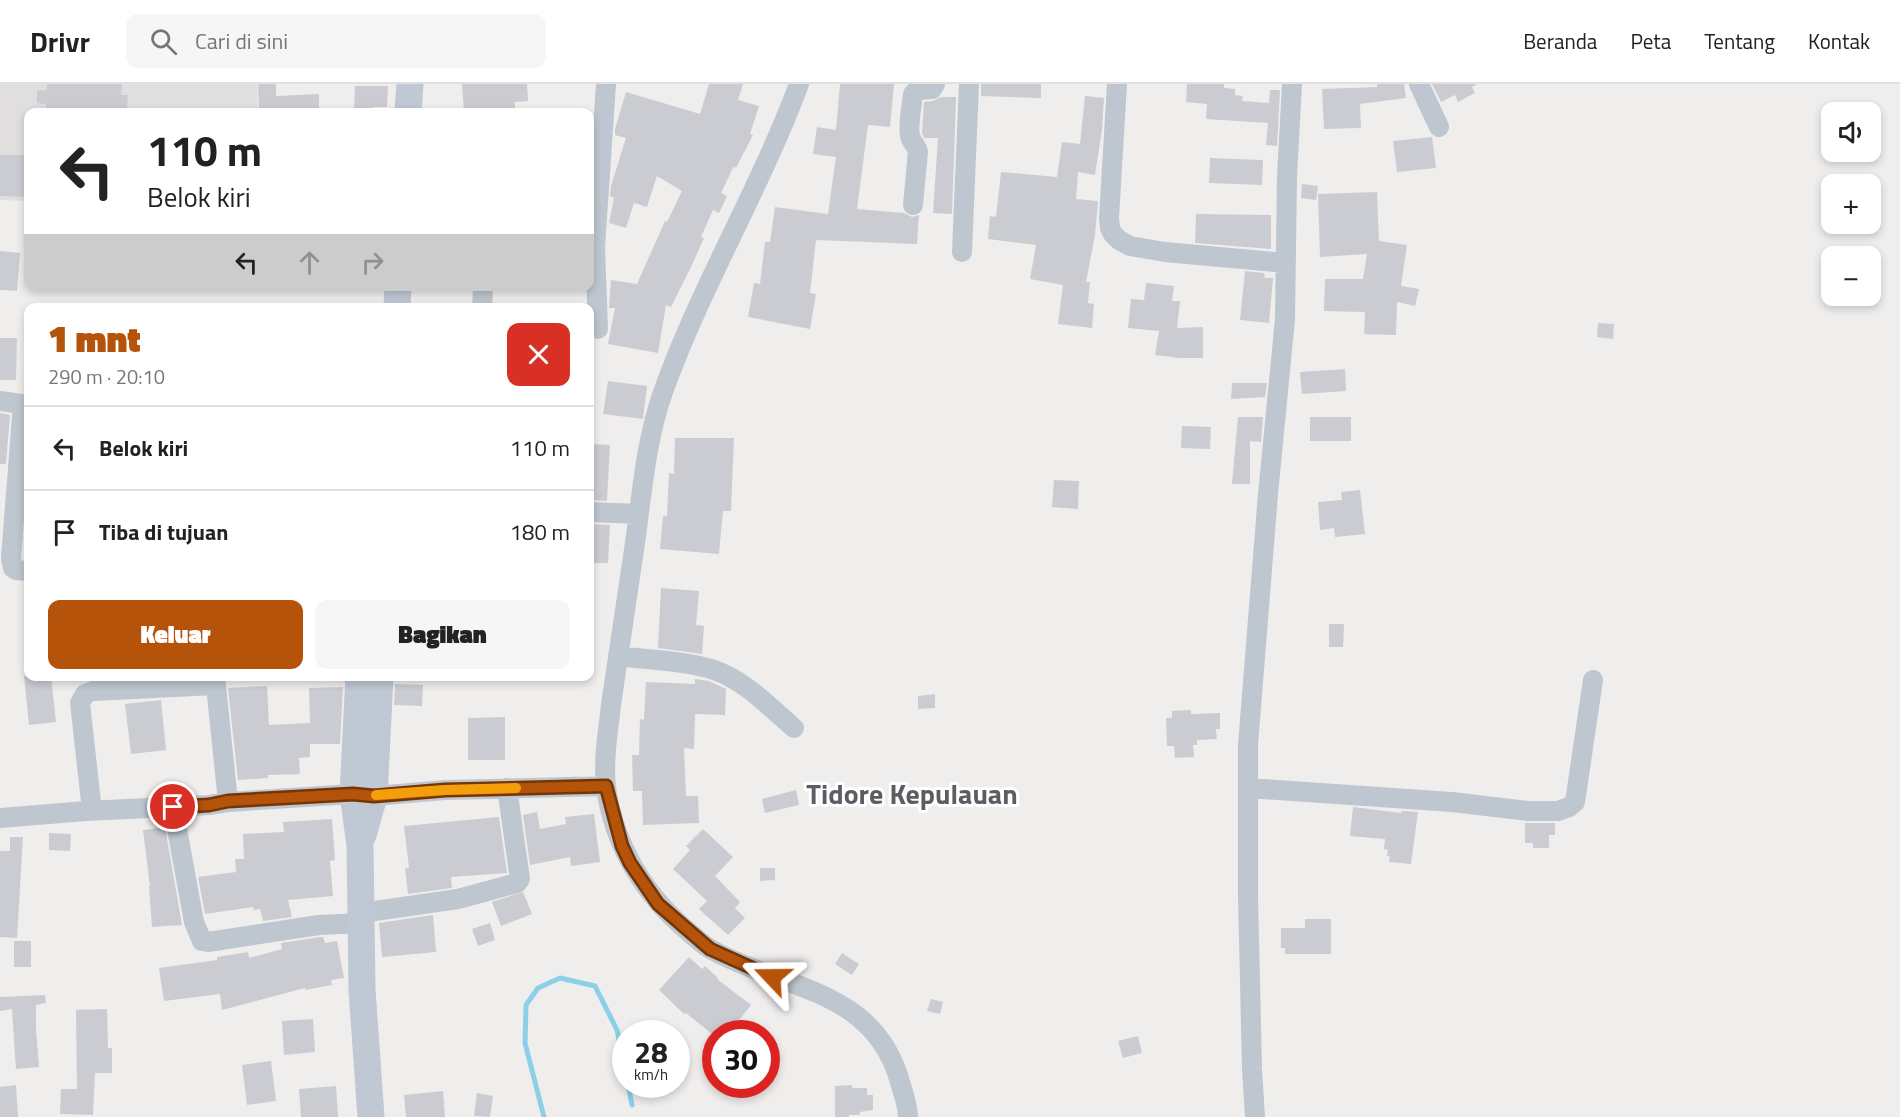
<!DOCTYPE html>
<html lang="id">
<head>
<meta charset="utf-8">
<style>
  body { margin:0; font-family:"Titillium Web",sans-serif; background:#f6f6f6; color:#222; height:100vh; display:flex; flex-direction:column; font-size:22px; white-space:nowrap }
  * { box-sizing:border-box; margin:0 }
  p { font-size:20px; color:#767676 }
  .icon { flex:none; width:33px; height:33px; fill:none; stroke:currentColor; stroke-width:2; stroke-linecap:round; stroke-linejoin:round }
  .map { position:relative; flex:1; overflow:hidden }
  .drawer { position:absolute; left:24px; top:219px; width:570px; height:378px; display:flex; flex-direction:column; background:#fff; border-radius:12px; box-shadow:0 3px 9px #0003 }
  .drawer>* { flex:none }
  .banner { position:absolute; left:24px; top:24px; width:570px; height:183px; border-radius:12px; box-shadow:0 3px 9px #0003; background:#fff; color:#222; overflow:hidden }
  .fabs { position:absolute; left:1821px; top:18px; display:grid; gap:12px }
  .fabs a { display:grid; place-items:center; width:60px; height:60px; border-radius:12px; background:#fff; box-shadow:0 3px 9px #0003; font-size:30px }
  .speed { position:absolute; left:612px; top:936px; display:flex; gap:12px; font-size:30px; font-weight:700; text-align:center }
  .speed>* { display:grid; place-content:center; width:78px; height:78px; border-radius:50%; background:#fff; box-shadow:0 3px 9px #0003; line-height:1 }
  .speed small { font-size:15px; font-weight:400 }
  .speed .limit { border:9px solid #d22; background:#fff; color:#111 }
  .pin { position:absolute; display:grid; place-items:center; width:51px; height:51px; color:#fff; margin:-26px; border:3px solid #fff; border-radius:50%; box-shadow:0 2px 6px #0007 }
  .me { position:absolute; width:66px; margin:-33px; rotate:293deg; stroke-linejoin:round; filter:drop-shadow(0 0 4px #0008) }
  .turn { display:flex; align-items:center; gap:21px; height:126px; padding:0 24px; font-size:27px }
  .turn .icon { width:78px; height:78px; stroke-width:2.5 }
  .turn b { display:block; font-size:42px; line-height:51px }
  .lanes { display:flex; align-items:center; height:57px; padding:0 24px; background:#0003; justify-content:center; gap:30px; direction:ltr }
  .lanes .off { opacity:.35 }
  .round { display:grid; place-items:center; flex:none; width:63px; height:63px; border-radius:12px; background:#f6f6f6 }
  .headline { display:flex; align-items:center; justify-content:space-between; height:102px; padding:0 24px }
  h1 { font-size:36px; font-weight:800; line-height:45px; color:#b45309 }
  .button { display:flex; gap:12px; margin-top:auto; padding:12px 24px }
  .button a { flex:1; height:69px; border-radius:12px; background:#b45309; color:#fff; font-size:24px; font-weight:800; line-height:69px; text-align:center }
  .button a+a { background:#f6f6f6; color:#222 }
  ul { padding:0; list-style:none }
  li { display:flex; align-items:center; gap:18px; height:84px; padding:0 24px; border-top:2px solid #e0e0e0 }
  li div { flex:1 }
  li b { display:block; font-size:22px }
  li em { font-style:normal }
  header { display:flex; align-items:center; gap:36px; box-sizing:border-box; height:84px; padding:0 30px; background:#fff; border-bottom:2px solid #e0e0e0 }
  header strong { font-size:28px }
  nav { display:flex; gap:33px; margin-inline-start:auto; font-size:21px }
  .search { width:420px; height:54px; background:#f6f6f6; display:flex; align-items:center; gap:15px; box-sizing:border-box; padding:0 21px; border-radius:12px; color:#767676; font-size:22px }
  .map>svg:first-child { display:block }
  .education { fill:#e1dedf }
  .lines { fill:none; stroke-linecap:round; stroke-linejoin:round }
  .stream { stroke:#8cd0e7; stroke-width:5 }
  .building { fill:#caccd2 }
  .street { stroke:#bec7cf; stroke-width:20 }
  .secondary { stroke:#bfc8d3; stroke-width:27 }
  .route-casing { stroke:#753606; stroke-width:15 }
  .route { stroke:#b45309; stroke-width:10 }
  .slow { stroke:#f59e0b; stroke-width:10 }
  .labels { text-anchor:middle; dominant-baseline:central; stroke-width:6; stroke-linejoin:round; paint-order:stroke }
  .town-label { font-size:28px; font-weight:bold; fill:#5a5d62; stroke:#fff }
</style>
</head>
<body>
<header>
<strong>Drivr</strong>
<div class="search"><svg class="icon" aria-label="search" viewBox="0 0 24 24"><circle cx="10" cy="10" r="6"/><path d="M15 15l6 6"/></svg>Cari di sini</div>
<nav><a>Beranda</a><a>Peta</a><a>Tentang</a><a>Kontak</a></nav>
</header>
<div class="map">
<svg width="1900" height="1033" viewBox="0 0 1900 1033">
  <rect width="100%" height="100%" fill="#f0eded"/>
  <path class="education" d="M0 0H257L258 28H28V117L0 116Z"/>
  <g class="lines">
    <path class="stream" d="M628 1000 632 1021
      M544 1033 525 959 526 921 538 904 560 894 595 902 617 946 626 988"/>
  </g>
  <path class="building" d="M47 0H122L121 11H128L127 25H119V28H46V20L37 19V6H47Z
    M258 0H276V12L319 10V28H259Z
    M462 0H527L528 17 515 18V28H464Z
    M709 0H743L738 16 759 22 750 50 753 51 736 84 734 82 721 109 727 112 719 129 713 126 701 153 704 154 692 181 671 223 666 221 658 269 608 260 615 224H609L611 196 637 200 665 137 667 138 682 107 657 92 647 123 634 119 626 144 609 139 614 114 610 112 611 102 626 54 615 51V45L626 8 700 30Z
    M840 0H894L890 43 868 41 857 125 904 129 912 133 919 131 917 160 816 156 810 209 816 210 810 245 748 233 754 199 760 200 765 158H770L775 123 828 130 836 73 813 70 817 43 836 46Z
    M981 0H1041V14L981 12Z
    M1187 0H1224V4L1235 5V11L1243 12 1242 17 1269 19 1270 6H1280L1277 62 1266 61 1268 39 1206 35 1207 20 1186 18Z
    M1377 0H1404L1406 14 1360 20 1361 44 1324 45 1322 5 1377 3Z
    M1432 0H1477L1472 3 1475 9 1458 18 1455 11 1441 18Z
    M355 2H388L387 23H373V28H354Z
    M1085 12 1104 14 1102 46 1095 91 1078 88 1076 115 1098 117 1095 151 1086 198H1090L1088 219 1094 220 1092 244 1058 240 1063 201 1030 195 1036 161 988 155 990 132 996 133 1001 88 1057 93 1062 58 1080 60Z
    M941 13H956L952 130 933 129 938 54H924L922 49 924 18 933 17Z
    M1432 53 1436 84 1397 88 1393 57Z
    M0 71H28V113L0 112Z
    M1210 74 1263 76 1262 101 1209 99Z
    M1302 100 1318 102 1316 116 1301 114Z
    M1377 108 1379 157 1407 161 1401 202 1419 205 1415 222 1397 218 1396 251 1364 250 1365 228 1324 227 1325 195H1363L1367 170 1320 173 1318 110Z
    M1196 130 1271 131V165L1195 159Z
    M0 167 20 169 17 207 0 206Z
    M1245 187 1264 189 1265 194H1273L1269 239 1240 236Z
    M1146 199 1174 202 1172 217H1180L1177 244 1203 243V274H1179L1155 271 1159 247 1128 244 1131 215 1144 216Z
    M1598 239 1614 240 1613 255 1597 253Z
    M0 254H17L16 296H0Z
    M1345 285 1346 307 1302 310 1300 288Z
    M608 297 647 302 643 335 603 330Z
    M1232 299H1267L1265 313 1231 315Z
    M0 329 10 331 6 380H0Z
    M1238 333H1263L1261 358 1250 357V400H1232Z
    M1310 333H1351V357H1310Z
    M1182 342 1211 343 1210 365 1181 364Z
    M675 354H734L731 427H723L719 470 660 465 663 432H667L669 389 674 390Z
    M590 360 610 361 607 417 590 416Z
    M1054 396 1079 397 1078 425 1052 423Z
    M1360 406 1365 450 1335 453 1334 444 1320 446 1318 418 1342 416 1341 408Z
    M590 440 610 441 608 479H590Z
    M661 504 699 507 696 541 704 542 702 570 658 564Z
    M1329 540H1344L1343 563H1329Z
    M24 592H51L56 638 29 641Z
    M695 595 709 597 726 605 725 631 695 630 694 665 684 664 686 712H698L699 739 643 741 642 707H633L632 671H639L640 635 644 636 646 598 695 600Z
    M395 600 423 601 422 622 394 621Z
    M267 602 269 641 310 639 309 604 343 603 340 660H310V673L299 674 300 690 268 691V694L238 696 228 604Z
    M935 610V624L918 625V612Z
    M161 616 166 666 131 670 125 620Z
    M1191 626V630L1220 629V645H1216L1217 655 1197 656V661H1193L1194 673 1175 674 1174 662H1167L1166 634H1172V627Z
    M505 633V676H468V634Z
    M796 706 799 721 765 729 762 715Z
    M1353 723 1401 729 1402 727 1418 728 1411 780 1389 778 1390 772H1387L1388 766 1384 765 1385 755 1350 752Z
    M537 728 540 745 566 740 565 733 594 730 600 778 571 782 570 773 530 781 523 731Z
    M499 733 507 789 451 793 452 804 408 810 405 784H409L404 742Z
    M332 735 335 776 330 777 333 812 288 816 292 833 277 835 263 837 260 825 254 826 253 823 205 830 198 793 236 788 235 775H244L243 750 284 748 283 738Z
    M1525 739H1555V751H1549V764H1533V759H1525Z
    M165 743 182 841 152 843 149 802H150L143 746Z
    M703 745 733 773 715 792 740 818 735 824 745 834 728 851 699 825 707 817 673 785 690 766 686 762Z
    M49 749 71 750 70 767 49 766Z
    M10 753H23L17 854 0 853V767H10Z
    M760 784H775V796L760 797Z
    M523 808 532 830 501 842 492 818Z
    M433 831 436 868 382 873 379 839Z
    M1305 835H1331V870H1285V864H1281V844H1305Z
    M490 839 495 856 478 862 472 845Z
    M320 853H323L325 859 337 857 344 894 331 896 332 901 305 906V904L222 926 220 910 164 917 159 884 217 876V873L248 868 249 874 282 865 281 859Z
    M14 857H31V883H14Z
    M842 869 859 880 852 891 835 880Z
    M689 873 702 885 705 882 718 894 717 895 751 921 728 950H712L686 929 684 930 659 906Z
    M45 911 46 919 36 921V945L39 983 16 985 12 925 0 927V913Z
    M931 915 943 918 940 930 927 927Z
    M107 925 108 964H112V989H95L93 1031 60 1030 61 1005H77L76 926Z
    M313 935 315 968 284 971 282 937Z
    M1138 952 1142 969 1123 974 1118 957Z
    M271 977 276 1017 247 1021 242 981Z
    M16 1001 18 1033H0V1003Z
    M852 1001V1004H867V1011H873V1026L860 1028V1031H849V1033H835V1002Z
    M336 1002 338 1033H301L299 1005Z
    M443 1007 445 1033H406L404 1011Z
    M477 1009 493 1012 490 1033 474 1032Z"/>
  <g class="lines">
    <path class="street" d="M799 0C760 105 701 202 663 308 646 356 642 409 635 459 627 513 619 567 611 621 608 648 603 677 606 703 614 762 645 812 690 849 697 855 704 862 712 866 784 906 874 904 900 998 903 1009 908 1021 908 1033
      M1117 0 1109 134 1110 144 1113 150 1119 156 1130 162 1165 168 1286 179
      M1419 0 1439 43
      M913 121 918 68C917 62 913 60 911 55 907 47 912 20 913 10L918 6 932 5 935 0
      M962 168 969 0
      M482 224 483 202
      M598 245 595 163 606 0
      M0 317 28 321
      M23 320 11 474 13 484 16 486 28 487
      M590 428 639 430
      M618 572C648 576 697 577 724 590 750 602 772 625 794 644
      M215 592 228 718
      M1248 704 1452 718 1528 727H1558L1569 723 1575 718 1593 596
      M173 723 194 838 202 857 208 858 319 841 361 839
      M92 727 80 619 85 610 93 607 216 601
      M0 734 86 727 209 721 228 718 353 710 374 712 445 706 606 702
      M361 829 458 815 517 799 520 795 507 704
      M1255 1033 1252 985 1248 813V661L1268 410 1285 235 1287 93 1292 0"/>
    <path class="secondary" d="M408 28 410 0
      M397 224 398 202
      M359 592 353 710 360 761 362 906 371 1033
      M363 751 374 712 380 592"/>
  </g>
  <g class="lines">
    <g class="route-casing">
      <path id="route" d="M173 723 209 721 228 717 353 710 374 712 445 706 606 702 622 762 630 779 658 820 710 865 772 893"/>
    </g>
    <use href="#route" class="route"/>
    <path class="slow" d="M376 711 445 706 516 704"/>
  </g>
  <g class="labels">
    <g class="town-label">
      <text x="912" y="709">Tidore Kepulauan</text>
    </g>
  </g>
</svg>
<div class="fabs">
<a><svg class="icon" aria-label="sound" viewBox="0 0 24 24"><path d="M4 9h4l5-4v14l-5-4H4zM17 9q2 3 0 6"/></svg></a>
<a>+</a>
<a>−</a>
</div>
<div class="speed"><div>28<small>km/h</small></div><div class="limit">30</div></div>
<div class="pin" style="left:173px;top:723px;background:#d93025"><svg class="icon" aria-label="arrive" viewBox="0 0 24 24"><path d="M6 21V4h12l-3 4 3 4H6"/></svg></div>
<svg class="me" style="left:772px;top:893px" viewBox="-20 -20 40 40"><path d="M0-17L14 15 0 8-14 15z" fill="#b45309" stroke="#fff" stroke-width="4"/></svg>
<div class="banner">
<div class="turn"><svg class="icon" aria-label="left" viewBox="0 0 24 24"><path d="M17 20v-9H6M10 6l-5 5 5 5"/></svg><div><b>110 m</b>Belok kiri</div></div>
<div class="lanes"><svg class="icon" aria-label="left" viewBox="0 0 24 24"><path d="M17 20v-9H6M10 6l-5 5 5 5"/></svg><svg class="icon off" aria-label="ahead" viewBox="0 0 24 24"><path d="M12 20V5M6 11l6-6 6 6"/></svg><svg class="icon off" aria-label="right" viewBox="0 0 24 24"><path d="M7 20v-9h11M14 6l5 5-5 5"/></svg></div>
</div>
<section class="drawer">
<div class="headline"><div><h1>1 mnt</h1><p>290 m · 20:10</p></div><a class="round" style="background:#d93025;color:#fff"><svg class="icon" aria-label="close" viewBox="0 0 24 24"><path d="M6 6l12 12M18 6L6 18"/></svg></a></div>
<ul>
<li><svg class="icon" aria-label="left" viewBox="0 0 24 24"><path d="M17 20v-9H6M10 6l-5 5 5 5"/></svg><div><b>Belok kiri</b></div><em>110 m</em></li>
<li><svg class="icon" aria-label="arrive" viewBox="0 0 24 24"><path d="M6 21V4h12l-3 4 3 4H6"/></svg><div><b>Tiba di tujuan</b></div><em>180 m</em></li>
</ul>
<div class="button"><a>Keluar</a><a>Bagikan</a></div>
</section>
</div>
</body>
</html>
